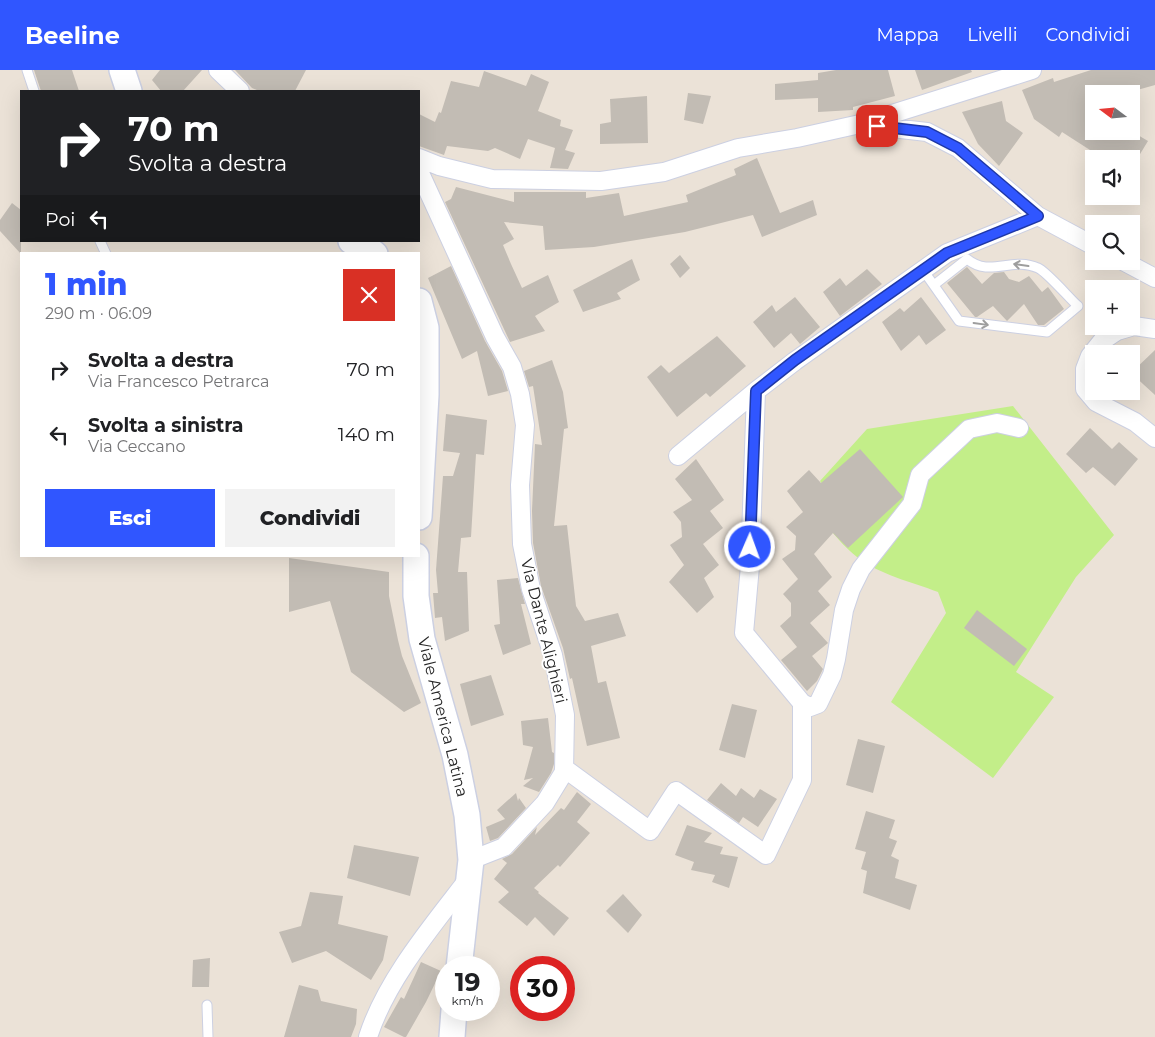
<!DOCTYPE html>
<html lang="it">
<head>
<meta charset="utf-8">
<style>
  body { margin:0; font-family:Montserrat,sans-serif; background:#f2f2f2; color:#202124; height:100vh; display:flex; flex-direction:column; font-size:19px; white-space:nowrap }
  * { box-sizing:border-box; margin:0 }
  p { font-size:16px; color:#757577 }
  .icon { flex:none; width:28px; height:28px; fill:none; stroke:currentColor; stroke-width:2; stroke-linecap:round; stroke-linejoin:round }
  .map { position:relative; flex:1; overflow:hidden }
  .drawer { position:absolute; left:20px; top:182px; width:400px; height:305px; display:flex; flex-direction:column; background:#fff; border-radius:0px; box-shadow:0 5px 20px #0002 }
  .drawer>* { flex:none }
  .guide { position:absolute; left:20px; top:20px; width:400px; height:152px; border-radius:0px; box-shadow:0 5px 20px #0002; background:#202124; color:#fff; overflow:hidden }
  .needle { width:32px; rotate:286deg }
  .fabs { position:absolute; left:1085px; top:15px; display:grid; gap:10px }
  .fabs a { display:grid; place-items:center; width:55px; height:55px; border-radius:0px; background:#fff; box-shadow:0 5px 20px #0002; font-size:25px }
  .speed { position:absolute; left:435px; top:886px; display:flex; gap:10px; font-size:25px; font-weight:700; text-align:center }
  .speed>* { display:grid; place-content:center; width:65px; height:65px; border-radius:50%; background:#fff; box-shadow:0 5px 20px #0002; line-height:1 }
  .speed small { font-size:12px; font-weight:400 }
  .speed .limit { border:8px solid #d22; background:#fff; color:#111 }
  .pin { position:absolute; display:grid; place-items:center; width:42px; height:42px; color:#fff; margin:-21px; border-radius:10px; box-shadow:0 2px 8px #0006 }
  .me { position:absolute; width:55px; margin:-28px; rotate:2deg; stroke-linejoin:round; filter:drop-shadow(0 0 4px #0008) }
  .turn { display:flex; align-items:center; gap:18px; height:105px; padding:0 25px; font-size:22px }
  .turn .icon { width:65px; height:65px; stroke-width:2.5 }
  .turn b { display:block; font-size:35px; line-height:42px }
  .then { display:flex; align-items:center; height:48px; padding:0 25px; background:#0003; gap:10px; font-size:19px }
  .round { display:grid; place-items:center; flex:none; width:52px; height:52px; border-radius:0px; background:#f2f2f2 }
  .summary { display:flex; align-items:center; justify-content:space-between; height:85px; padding:0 25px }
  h1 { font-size:30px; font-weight:800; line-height:38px; color:#3056ff }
  .primary-button { display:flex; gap:10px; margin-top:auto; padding:10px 25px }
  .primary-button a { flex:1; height:58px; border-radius:0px; background:#3056ff; color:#fff; font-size:20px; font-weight:800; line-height:58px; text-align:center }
  .primary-button a+a { background:#f2f2f2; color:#202124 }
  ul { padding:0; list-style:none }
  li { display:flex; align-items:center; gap:15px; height:65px; padding:0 25px }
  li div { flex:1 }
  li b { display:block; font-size:19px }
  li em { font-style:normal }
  header { display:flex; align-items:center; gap:30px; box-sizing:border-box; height:70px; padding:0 25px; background:#3056ff; color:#fff }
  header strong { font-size:24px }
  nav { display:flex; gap:28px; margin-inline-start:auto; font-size:18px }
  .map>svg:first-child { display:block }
  .pitch { fill:#c3ee89 }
  .building { fill:#c2bcb4 }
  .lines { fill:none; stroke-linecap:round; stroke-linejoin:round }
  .service-casing { stroke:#ccd0e2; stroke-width:11 }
  .minor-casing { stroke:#ccd0e2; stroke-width:20 }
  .secondary-casing { stroke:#ccd0e2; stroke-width:28 }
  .service { stroke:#fff; stroke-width:9 }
  .minor { stroke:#fff; stroke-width:18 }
  .secondary { stroke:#fff; stroke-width:25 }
  .oneway { stroke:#9e9e9e }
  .route-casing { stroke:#1f38a6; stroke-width:12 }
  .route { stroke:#3056ff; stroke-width:9 }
  .labels { text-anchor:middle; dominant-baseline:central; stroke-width:4; stroke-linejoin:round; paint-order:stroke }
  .street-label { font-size:16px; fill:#272727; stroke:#fff }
</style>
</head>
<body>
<header>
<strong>Beeline</strong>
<nav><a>Mappa</a><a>Livelli</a><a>Condividi</a></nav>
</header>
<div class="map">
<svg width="1155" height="967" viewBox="0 0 1155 967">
  <rect width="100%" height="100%" fill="#ebe2d7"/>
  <path class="pitch" d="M1013 336 1114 465 1076 507 1016 602 1054 627 993 708 891 632 946 543 938 522C912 512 880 505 857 487 844 477 833 463 823 451L838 435 820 411 867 359Z"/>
  <path class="building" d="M34 0H72L79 21H41Z
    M160 0H202L183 21H161L152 10Z
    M235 0H306L295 21H259L252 18Z
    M836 0H888L895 26 853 37V40L818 42V28L775 30V14L818 10V3Z
    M915 0H971L972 2 922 20Z
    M1091 0H1155V15L1123 24H1094V61H1131L1148 71 1137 89H1104L1062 62 1059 67 1034 49 1022 20 1053 8 1054 12Z
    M484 1 526 16 531 4 549 12 538 41 561 50 560 56 573 60 565 80 575 83 568 99 550 98 555 78 528 69 520 89 495 78 488 81 447 76 444 85 419 76V44L435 52 439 42 441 43 451 11 479 17Z
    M688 23 711 26 703 54 684 50Z
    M647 26 648 73 600 74V54L611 52 610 29Z
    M1002 31 1006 51 1023 63 999 96 978 74 962 42Z
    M757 88 780 143 813 130 817 145 762 167 753 145 685 162 594 177 545 180 543 156 504 152 514 169 503 175 511 194 522 218 548 205 559 232 535 246 545 261 510 272 445 132 451 129 456 117 514 132V122H586V128L619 123 624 146 688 132 686 125 736 105 734 99Z
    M12 133 21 140V184L0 161V150Z
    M680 185 690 198 680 208 670 194Z
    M632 189 640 210 617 223 621 229 583 242 573 220Z
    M451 196 485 271 502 301 508 321 488 326 477 281 462 289 428 208Z
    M967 197 982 214 994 203 1004 202 1009 209 1019 212 1029 206 1042 222 1048 217 1064 239 1044 255H1038L1024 234 1007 251 993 236 977 247H975L947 213Z
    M867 199 882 214 840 246 823 222 840 208 846 216Z
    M795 227 820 257 800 274 791 263 774 278 753 252 772 235 776 242Z
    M921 227 946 260 926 275 919 265 901 281 882 252 900 238 904 242Z
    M717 266 746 296 710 327 706 323 677 347 647 307 661 295 669 303Z
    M1155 280V325L1131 303Z
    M552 290 563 322 568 358 564 359 554 456 567 455 576 536 585 551 618 543 626 566 591 576 598 613 606 611 620 668 587 676 572 608 570 609 563 578 541 516 533 473 532 441 535 374 542 375 533 316 529 317 524 301Z
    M446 344 487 350 484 385 476 384 471 467 461 468 458 502H467L469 561 445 571 442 547 435 548 433 523H438L436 500 443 406H453L460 383 443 381Z
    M1090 358 1112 379 1119 372 1138 389 1115 416 1093 397 1086 403 1066 384Z
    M860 379 903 427 848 478 833 463 814 484 832 507 818 521 830 535 810 553 828 573 812 586 823 599 817 611 807 621 781 590 797 577 780 556 791 546V533L783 524 798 509 782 489 795 480 796 466 786 457 803 442 787 421 809 400 821 413Z
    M696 389 724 430 710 441 723 458 703 474 719 495 704 508 714 527 697 543 669 512 684 495 670 475 682 467 681 452 673 442 692 430 675 409Z
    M289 488 389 502V526L398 570 402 586 421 633 404 642 351 602 330 531 289 542Z
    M518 508 525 534H521L531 574 503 585 494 555 500 554 497 510Z
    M977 540 1027 579 1014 596 964 558Z
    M491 605 504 645 471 656 460 614Z
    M732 634 757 640 745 688 719 680Z
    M548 648 552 682 554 683V694L551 703 539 722 523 716 533 708 524 710 533 677 523 675 521 651Z
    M858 669 885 676 873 723 846 715Z
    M721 713 736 726 741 718 754 728 760 719 777 729 758 757 743 747 739 753 707 730Z
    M577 722 591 734 577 752 590 763 560 797 558 795 534 818 539 822 538 823 569 848 554 866 535 847 527 856 498 832 509 822 494 809 507 793 502 789 512 784 537 757 535 765 561 738 564 740Z
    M516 723 518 731 519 728 526 738 498 768 490 771 486 757 505 749 497 740Z
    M866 741 895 750 889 768 897 771 891 786 899 790 895 808 917 815 910 840 863 823 867 801 861 799 866 782 855 779Z
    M687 755 712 763 704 772 723 777 720 784 738 787 729 818 712 812 715 805 691 800 694 792 675 785Z
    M354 775 419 787 410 826 347 808Z
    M310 822 343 826 338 854 388 866 383 890 371 910 326 881 292 893 279 862 301 856Z
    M623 824 642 845 628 863 606 841Z
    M210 888 209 917H192L193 890Z
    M421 892 441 901 426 932 406 967H404L384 957 401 927 404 929Z
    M299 915 318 920 321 931 357 939 356 954 351 967H284Z"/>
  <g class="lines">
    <g class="service-casing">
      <path id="service" d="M27 0 34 21
        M100 171 106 184
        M923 200 959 251 1047 262 1078 236C1070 229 1046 201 1038 198 1012 186 990 208 967 189L934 215
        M207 935 208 967"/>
    </g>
    <g class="minor-casing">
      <path id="minor" d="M218 0 240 21
        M866 55 927 62 958 78 1038 146 1094 176
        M419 88 439 96 492 109 601 111 664 102 738 78 797 68 860 54 1032 0
        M419 101 495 267 512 297 520 324 525 355 520 415 522 474 531 519 553 585 565 645 564 702 545 733 504 777 471 790
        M1123 191 1155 208
        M1155 259 1134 256 1117 261 1102 271 1090 286 1085 299V319L1096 332 1135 352 1155 368
        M1019 358 997 353 969 359 920 405 912 434 861 499 851 519 844 540 836 589 832 605 818 634 810 637 802 633 744 563 750 496 756 321 795 291 947 183 1038 146
        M678 386 756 321
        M564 698 650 761 676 721 766 785 802 710V633
        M368 967C386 910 433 855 469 808"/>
    </g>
    <g class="secondary-casing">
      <path id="secondary" d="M122 0 129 21
        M351 171 366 177 375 184
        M419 231 426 258V325L419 447
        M416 486V526L422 569 455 685 467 745 471 790 459 898
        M452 967 454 940"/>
    </g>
    <use href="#service" class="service"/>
    <use href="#minor" class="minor"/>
    <use href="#secondary" class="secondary"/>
  </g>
  <defs><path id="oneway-shaft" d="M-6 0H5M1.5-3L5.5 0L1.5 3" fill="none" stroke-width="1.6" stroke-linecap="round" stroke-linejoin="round" transform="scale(1.25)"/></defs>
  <g class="oneway">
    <use href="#oneway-shaft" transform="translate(1021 195) rotate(-172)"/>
    <use href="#oneway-shaft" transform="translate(981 254) rotate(8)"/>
  </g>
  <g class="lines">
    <g class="route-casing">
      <path id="route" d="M750 477 756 321 795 290 947 183 1038 146 958 78 927 62 877 56"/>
    </g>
    <use href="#route" class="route"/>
  </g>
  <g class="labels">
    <g class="street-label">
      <text transform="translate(544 561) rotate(76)">Via Dante Alighieri</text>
      <text transform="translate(443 647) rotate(76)">Viale America Latina</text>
    </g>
  </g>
</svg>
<div class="fabs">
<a><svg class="needle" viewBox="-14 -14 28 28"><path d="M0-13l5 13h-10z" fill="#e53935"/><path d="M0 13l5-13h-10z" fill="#757577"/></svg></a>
<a><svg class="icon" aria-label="sound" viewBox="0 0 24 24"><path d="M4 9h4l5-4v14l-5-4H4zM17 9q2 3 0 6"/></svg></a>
<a><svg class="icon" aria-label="search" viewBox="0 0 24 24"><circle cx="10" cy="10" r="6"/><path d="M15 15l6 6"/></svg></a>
<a>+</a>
<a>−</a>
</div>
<div class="speed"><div>19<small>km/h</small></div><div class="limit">30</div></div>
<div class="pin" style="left:877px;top:56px;background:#d93025"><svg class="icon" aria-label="arrive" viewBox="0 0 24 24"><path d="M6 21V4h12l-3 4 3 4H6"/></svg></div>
<svg class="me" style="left:750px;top:477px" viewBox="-20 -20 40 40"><circle r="17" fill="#3056ff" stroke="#fff" stroke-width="3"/><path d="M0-11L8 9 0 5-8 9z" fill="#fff"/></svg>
<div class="guide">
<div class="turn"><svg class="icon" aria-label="right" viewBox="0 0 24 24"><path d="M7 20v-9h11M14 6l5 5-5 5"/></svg><div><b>70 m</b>Svolta a destra</div></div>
<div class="then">Poi<svg class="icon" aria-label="left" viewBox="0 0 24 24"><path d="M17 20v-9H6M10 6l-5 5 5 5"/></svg></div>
</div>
<section class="drawer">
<div class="summary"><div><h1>1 min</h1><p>290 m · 06:09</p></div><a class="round" style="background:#d93025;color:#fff"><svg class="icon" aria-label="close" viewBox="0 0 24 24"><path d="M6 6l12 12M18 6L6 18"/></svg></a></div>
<ul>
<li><svg class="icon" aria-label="right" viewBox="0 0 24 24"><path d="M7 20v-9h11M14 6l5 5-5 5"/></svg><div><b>Svolta a destra</b><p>Via Francesco Petrarca</p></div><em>70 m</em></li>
<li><svg class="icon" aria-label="left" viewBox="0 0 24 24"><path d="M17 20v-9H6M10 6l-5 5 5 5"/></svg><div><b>Svolta a sinistra</b><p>Via Ceccano</p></div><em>140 m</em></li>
</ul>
<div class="primary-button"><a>Esci</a><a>Condividi</a></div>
</section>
</div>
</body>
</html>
